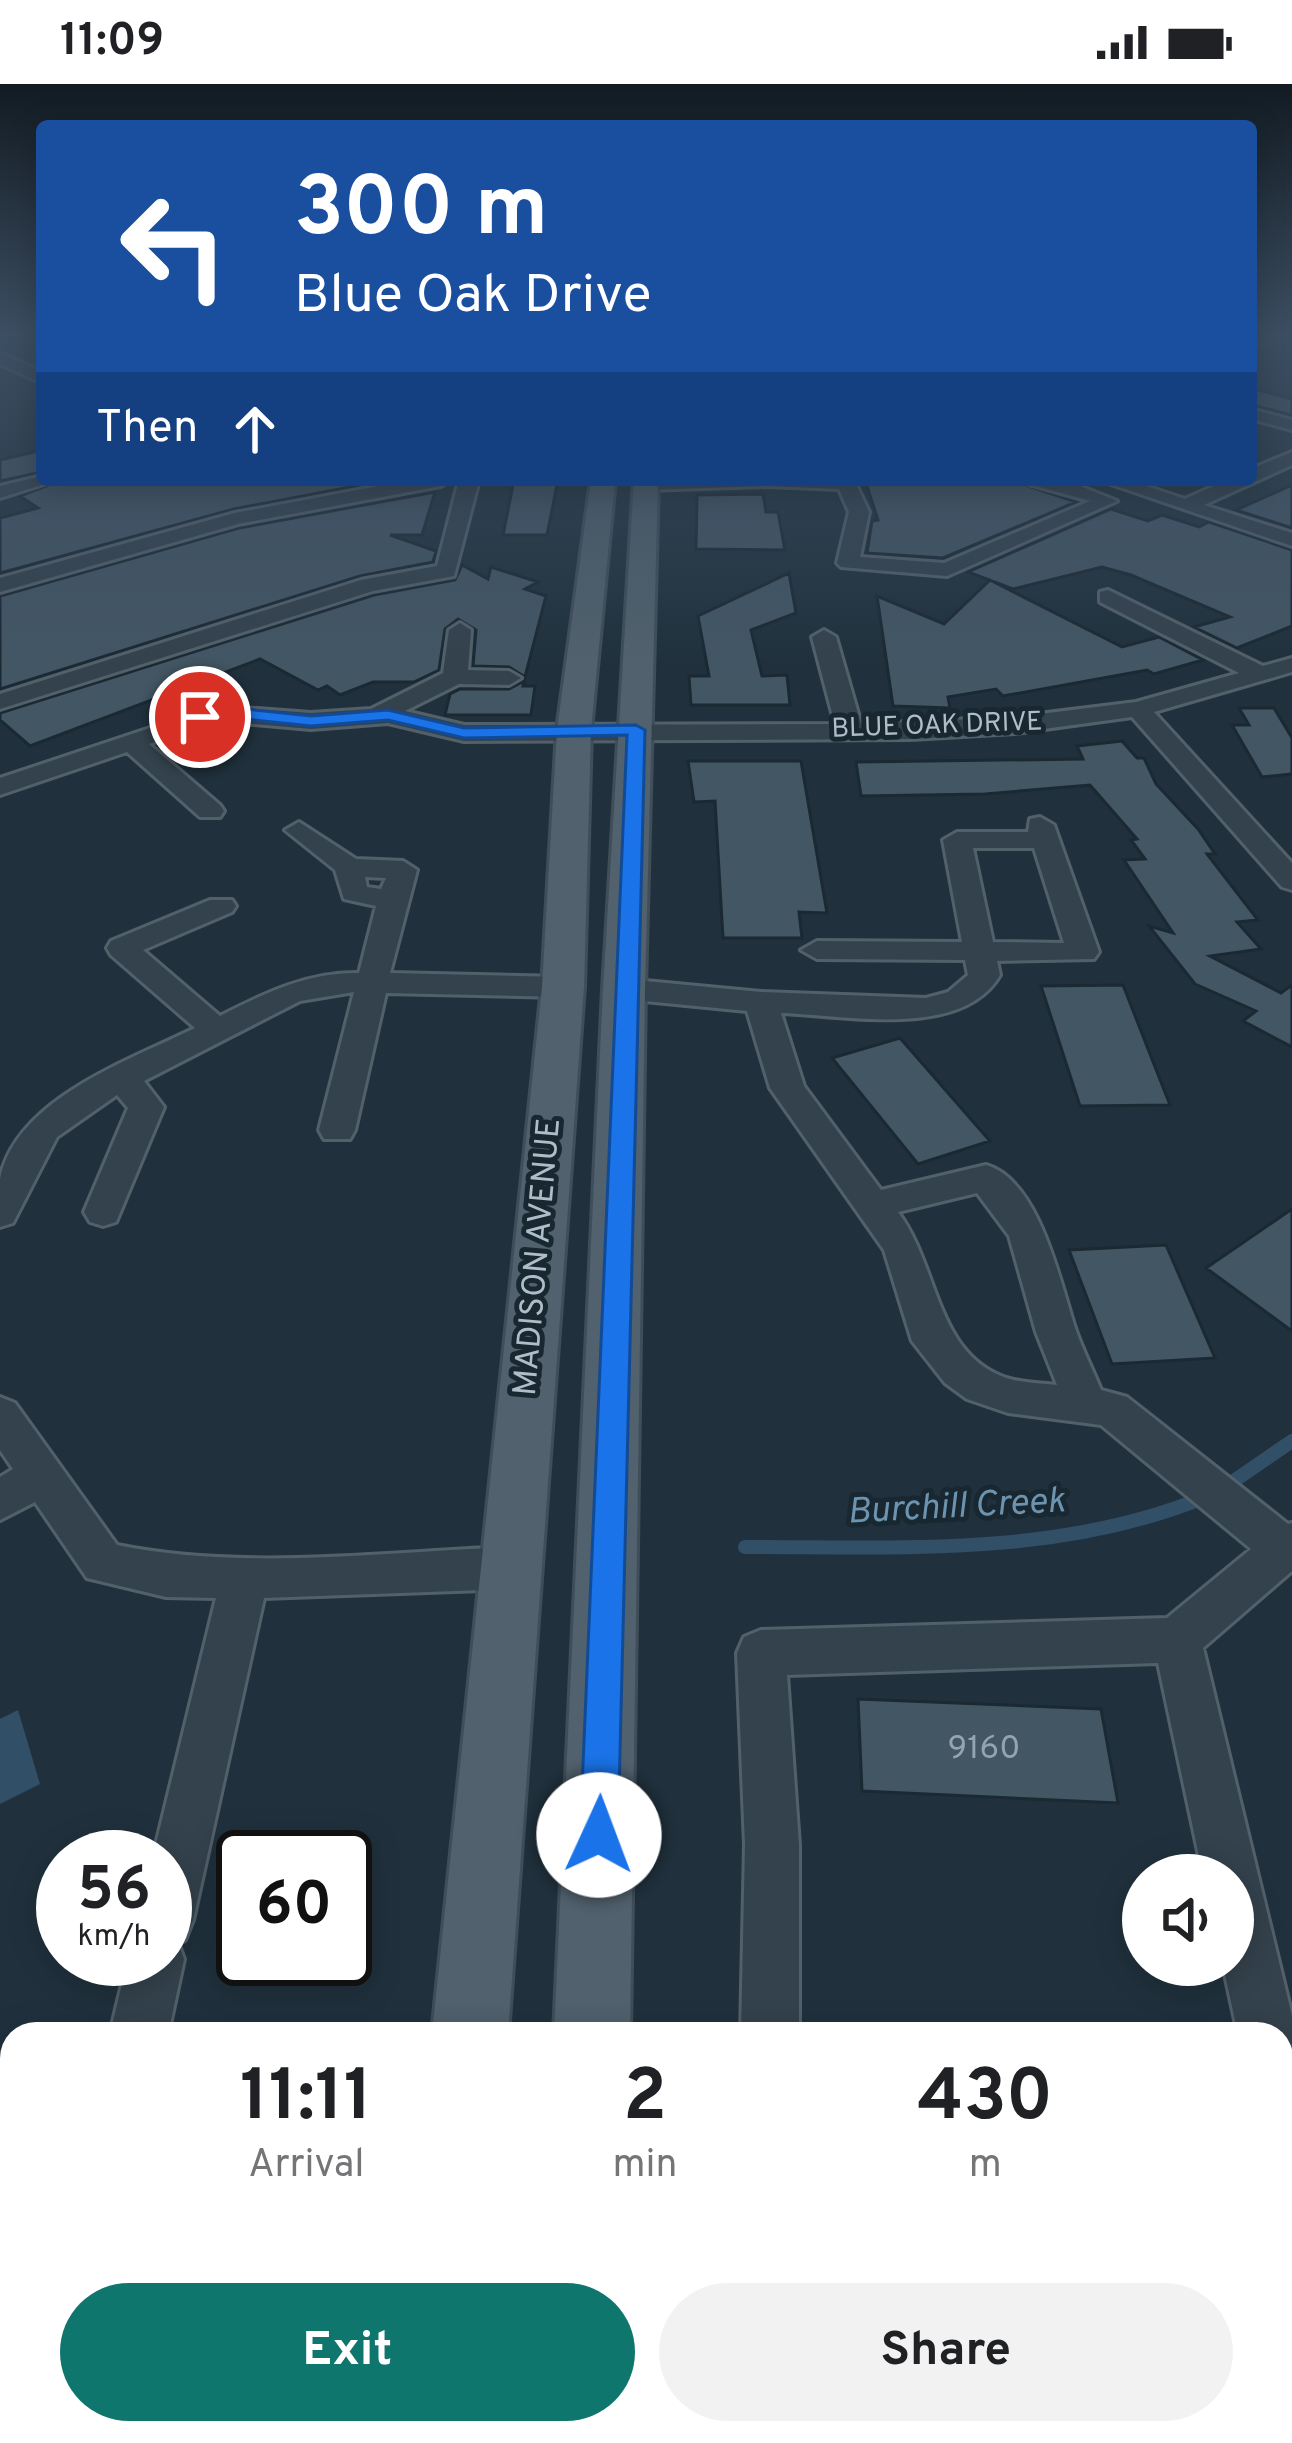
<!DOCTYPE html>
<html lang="en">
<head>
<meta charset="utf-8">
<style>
  body { margin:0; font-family:Overpass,sans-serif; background:#f2f2f2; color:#202124; height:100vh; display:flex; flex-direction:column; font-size:45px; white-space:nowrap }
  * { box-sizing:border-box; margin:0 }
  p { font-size:39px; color:#757577 }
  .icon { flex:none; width:66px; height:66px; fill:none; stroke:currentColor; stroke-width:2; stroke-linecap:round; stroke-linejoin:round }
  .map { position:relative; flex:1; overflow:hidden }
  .details { position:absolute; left:0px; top:1938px; width:1293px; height:423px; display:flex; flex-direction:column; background:#fff; border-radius:36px 36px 0 0; box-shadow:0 6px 30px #0003 }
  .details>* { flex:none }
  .hud { position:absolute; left:36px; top:36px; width:1221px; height:366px; border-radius:12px; box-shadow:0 6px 30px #0003; background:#1a4fa0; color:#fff; overflow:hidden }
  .tools { position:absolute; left:1122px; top:1770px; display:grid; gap:24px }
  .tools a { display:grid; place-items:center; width:132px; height:132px; border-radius:50%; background:#fff; box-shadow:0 6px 30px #0003; font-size:60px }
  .speed { position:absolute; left:36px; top:1746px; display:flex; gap:24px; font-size:60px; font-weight:700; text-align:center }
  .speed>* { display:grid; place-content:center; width:156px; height:156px; border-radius:50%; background:#fff; box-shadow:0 6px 30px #0003; line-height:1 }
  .speed small { font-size:30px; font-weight:400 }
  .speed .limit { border:6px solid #111; border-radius:18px; background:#fff; color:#111 }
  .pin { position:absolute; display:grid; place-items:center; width:102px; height:102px; color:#fff; margin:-51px; border:6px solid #fff; border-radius:50%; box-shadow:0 3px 12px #0007 }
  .me { position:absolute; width:132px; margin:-66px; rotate:2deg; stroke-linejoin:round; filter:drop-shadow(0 0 9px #0008) }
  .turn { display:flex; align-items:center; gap:42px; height:252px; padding:0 60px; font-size:54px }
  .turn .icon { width:156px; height:156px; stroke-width:2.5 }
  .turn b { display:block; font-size:84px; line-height:102px }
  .then { display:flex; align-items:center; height:114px; padding:0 60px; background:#0003; gap:24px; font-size:45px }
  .eta { display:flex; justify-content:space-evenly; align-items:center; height:204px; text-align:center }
  .eta b { font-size:72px; font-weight:700; line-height:84px }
  .button { display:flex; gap:24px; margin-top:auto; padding:24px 60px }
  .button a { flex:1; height:138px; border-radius:72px; background:#0f766e; color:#fff; font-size:48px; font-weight:700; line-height:138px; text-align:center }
  .button a+a { background:#f2f2f2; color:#202124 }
  .status { display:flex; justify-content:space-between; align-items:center; height:84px; padding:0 60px; background:#fff; direction:ltr }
  .status svg { height:33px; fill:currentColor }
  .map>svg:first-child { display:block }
  .water { fill:#314f66 }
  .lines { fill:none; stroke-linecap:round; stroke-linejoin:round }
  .stream { stroke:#314f66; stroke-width:14 }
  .building { fill:#435664; stroke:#1b2933; stroke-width:3 }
  .minor-casing { stroke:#52606a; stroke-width:6 }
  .major-casing { stroke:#404e59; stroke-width:6 }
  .minor { fill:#34424d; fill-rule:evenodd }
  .major { fill:#51616d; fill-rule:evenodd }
  .route { fill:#1a73e8; stroke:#114b97; stroke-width:3 }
  .labels { text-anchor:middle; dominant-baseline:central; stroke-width:10; stroke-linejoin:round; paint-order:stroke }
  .far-street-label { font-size:27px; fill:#afbdc9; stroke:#192731 }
  .street-label { font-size:33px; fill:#afbdc9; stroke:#192731 }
  .near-number-label { font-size:33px; fill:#94a3b0 }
  .water-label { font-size:36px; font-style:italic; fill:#6c94b0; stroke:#192731 }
</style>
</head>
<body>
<div class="status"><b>11:09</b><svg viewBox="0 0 49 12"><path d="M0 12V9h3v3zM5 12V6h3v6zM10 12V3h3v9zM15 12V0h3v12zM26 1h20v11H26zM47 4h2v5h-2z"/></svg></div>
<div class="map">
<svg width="1292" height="2359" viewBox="0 0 1292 2359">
  <rect width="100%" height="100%" fill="#20313d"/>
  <path class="water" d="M18 1626 40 1700 0 1720V1635Z"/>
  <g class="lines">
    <path class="stream" d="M1225 1403 1292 1357
      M745 1463C900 1463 1056 1473 1203 1414"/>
  </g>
  <path class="building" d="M1251 304 1292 315V331L1251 321Z
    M42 366V388L0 397V376Z
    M61 396H387L234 425 0 489V434L38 424 20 412Z
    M514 396H558L547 451H503Z
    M865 396H1010L1076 418 943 474 867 469 872 437 878 436Z
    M1292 401V444L1236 426Z
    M435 408 422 451H390L436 467 433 478 360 492 0 605V512L239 444Z
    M763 410 766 428H778L785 466 696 465 697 411Z
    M1111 425 1148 437 1162 431 1199 443 1209 438 1292 466V542L1237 564 1194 543 1230 533 1131 491 1102 483 1013 505 968 488Z
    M462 481 488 495 491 483 538 498 525 505 546 512 525 593 509 583 473 582 476 546 458 535 445 545 439 586 414 598H373L340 611 327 602 318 606 260 575 30 662 0 636V629L374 511 455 496Z
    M789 489 796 529 751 546 762 592 787 591 790 621H691L689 592H709L698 532Z
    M990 496 1122 563 1159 553 1203 576 1154 590 1147 586 1003 612 996 605 948 613 950 624 893 622 877 512 944 540Z
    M524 597 523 602H535L531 631H445L450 610 460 605H509Z
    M1239 624H1274L1292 654V690L1262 693 1232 641H1249Z
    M1122 657 1137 674H1144L1156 700 1198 745 1215 770H1207L1258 836 1237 838 1261 865 1210 872 1281 909 1292 901V963L1243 937 1256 927 1195 900 1149 842 1173 849 1124 776 1145 775 1131 756 1137 755 1090 701 985 710 861 712 856 678 1083 675 1077 662Z
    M688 677H801L827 829 799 828 802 854H723L715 717 694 718Z
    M1123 901 1170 1021 1080 1022 1041 902Z
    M900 954 990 1057 918 1080 832 974Z
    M1292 1125V1247L1206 1184Z
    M1166 1161 1215 1274 1112 1280 1069 1166Z
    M858 1615 1101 1625 1118 1719 862 1707Z"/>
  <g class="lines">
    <g class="minor-casing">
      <path id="minor" d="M1251 251 1265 255 1268 258 1251 261Z
        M0 269 42 288V299L0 280Z
        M1251 325 1292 336V346L1251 335Z
        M1292 368V381L1204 421 1292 449V462L1099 396H1128L1185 415 1227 396H1251V385Z
        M42 392V396H57L0 414V402Z
        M411 396H451L441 402 238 440 0 508V494L235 429Z
        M459 396H479L454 492 373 507 0 625V610L361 496 437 482Z
        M639 396H854L869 428 860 473 944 479 1090 417 1014 396H1065L1117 417 947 492 841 483 837 479 849 428 839 405 767 402 646 406 639 404Z
        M1108 506 1263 582 1292 574V588L1154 628 1292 779V806L1282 803 1132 633 1015 649 911 655 464 657 388 639 311 645 218 637 149 660 220 721 224 727 220 733H200L127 668 0 711V694L216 622 311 629 371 625 443 589 449 546 460 539 471 546 468 586 509 587 521 594 509 601 459 600 405 627 464 641 835 640 812 553 824 546 836 553 861 640 1015 633 1136 618 1239 589 1100 518V508Z
        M1040 733 1054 741 1099 868 1094 875 997 877 1000 891C962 956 845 931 781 929L804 1002 881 1106 986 1081C1039 1096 1060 1198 1075 1244 1082 1265 1093 1286 1101 1306L1127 1313 1288 1440 1292 1439V1487L1203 1564 1292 1932V1960L1281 1974V1950H1238L1223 1881H1233V1791H1203L1158 1579 787 1591 799 1761V1950H741L745 1761 737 1569 744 1553 761 1546 1167 1534 1251 1465 1101 1341 1008 1329 967 1315 945 1299 912 1257 884 1166 770 1004 747 927 624 915 608 905 624 895 761 908 926 914 948 908 968 891 965 876 817 875 801 866 817 857 962 858 943 756 957 748H1028L1030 735ZM973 764H1034L1064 859 993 858ZM977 1109 1009 1152 1036 1248 1057 1301C1039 1299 1017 1299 1001 1292 935 1265 938 1181 898 1128Z
        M299 738 356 775 403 777 417 786 390 889 563 893 579 903 563 913 386 909 355 1046 350 1055H324L319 1046 354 908 300 917 144 997 164 1023 116 1138 103 1142 90 1138 84 1128 128 1024 117 1011 57 1053 13 1139 0 1143C0 1128 0 1110 0 1095 16 1015 130 976 195 944L111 871 107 864 111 857 210 816H232L236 822 232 828 143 866 220 932C265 909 308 888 359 889L376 822 344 815 335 786 285 746ZM365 793 386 794 381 805 367 803Z
        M0 1313 15 1319 117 1461C245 1487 383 1468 512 1463L529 1469 535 1484 529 1499 512 1505 264 1514 193 1836 185 1856 178 1859 184 1875 168 1950H110L128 1875H165V1773H153L216 1514 166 1513 87 1494 35 1418 0 1436V1393L13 1385 0 1366Z
        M1281 1979 1292 1983V2087L1281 2082Z
        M22 2349H90L89 2359H19Z"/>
    </g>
    <g class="major-casing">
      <path id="major" d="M591 396H615L591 646 584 903 508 1950H432L542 903 557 646Z
        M634 396H658L645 905 630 1950H554L603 905Z
        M392 2349H482L481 2359H391Z
        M530 2349H620L619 2359H529Z"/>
    </g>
    <use href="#minor" class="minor"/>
    <use href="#major" class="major"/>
  </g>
  <linearGradient id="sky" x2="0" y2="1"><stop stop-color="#121b22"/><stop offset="0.43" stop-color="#3c4e62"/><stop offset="1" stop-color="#3c4e62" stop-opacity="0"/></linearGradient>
  <rect width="1292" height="580" fill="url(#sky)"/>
  <path class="route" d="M227 623 311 632 388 626 464 644 636 641 645 646 618 1751 612 1765 599 1770 586 1765 580 1751 627 651 464 654 388 636 311 642 227 633 200 638 191 633Z"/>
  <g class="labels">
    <g class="far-street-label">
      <text transform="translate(937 642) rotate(-2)">BLUE OAK DRIVE</text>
    </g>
    <g class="street-label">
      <text transform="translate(539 1173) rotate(-85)">MADISON AVENUE</text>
    </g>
    <g class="near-number-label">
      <text x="984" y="1666">9160</text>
    </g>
    <g class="water-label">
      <text transform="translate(956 1424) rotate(-3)">Burchill Creek</text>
    </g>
  </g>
</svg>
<div class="tools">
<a><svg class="icon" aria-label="sound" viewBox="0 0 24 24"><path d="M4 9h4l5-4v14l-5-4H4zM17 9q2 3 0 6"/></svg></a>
</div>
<div class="speed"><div>56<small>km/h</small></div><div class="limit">60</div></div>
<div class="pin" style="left:200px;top:633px;background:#d93025"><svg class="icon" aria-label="arrive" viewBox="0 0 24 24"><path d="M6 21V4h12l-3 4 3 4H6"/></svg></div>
<svg class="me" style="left:599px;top:1751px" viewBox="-20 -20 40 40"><circle r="19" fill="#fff"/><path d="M0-13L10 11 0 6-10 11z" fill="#1a73e8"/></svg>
<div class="hud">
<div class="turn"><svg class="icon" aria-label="left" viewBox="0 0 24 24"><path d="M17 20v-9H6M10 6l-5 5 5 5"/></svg><div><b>300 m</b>Blue Oak Drive</div></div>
<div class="then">Then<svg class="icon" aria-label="ahead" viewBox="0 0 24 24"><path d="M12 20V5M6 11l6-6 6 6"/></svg></div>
</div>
<section class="details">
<div class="eta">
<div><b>11:11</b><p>Arrival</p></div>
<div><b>2</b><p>min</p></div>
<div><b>430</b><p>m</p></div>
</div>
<div class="button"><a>Exit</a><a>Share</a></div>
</section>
</div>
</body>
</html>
